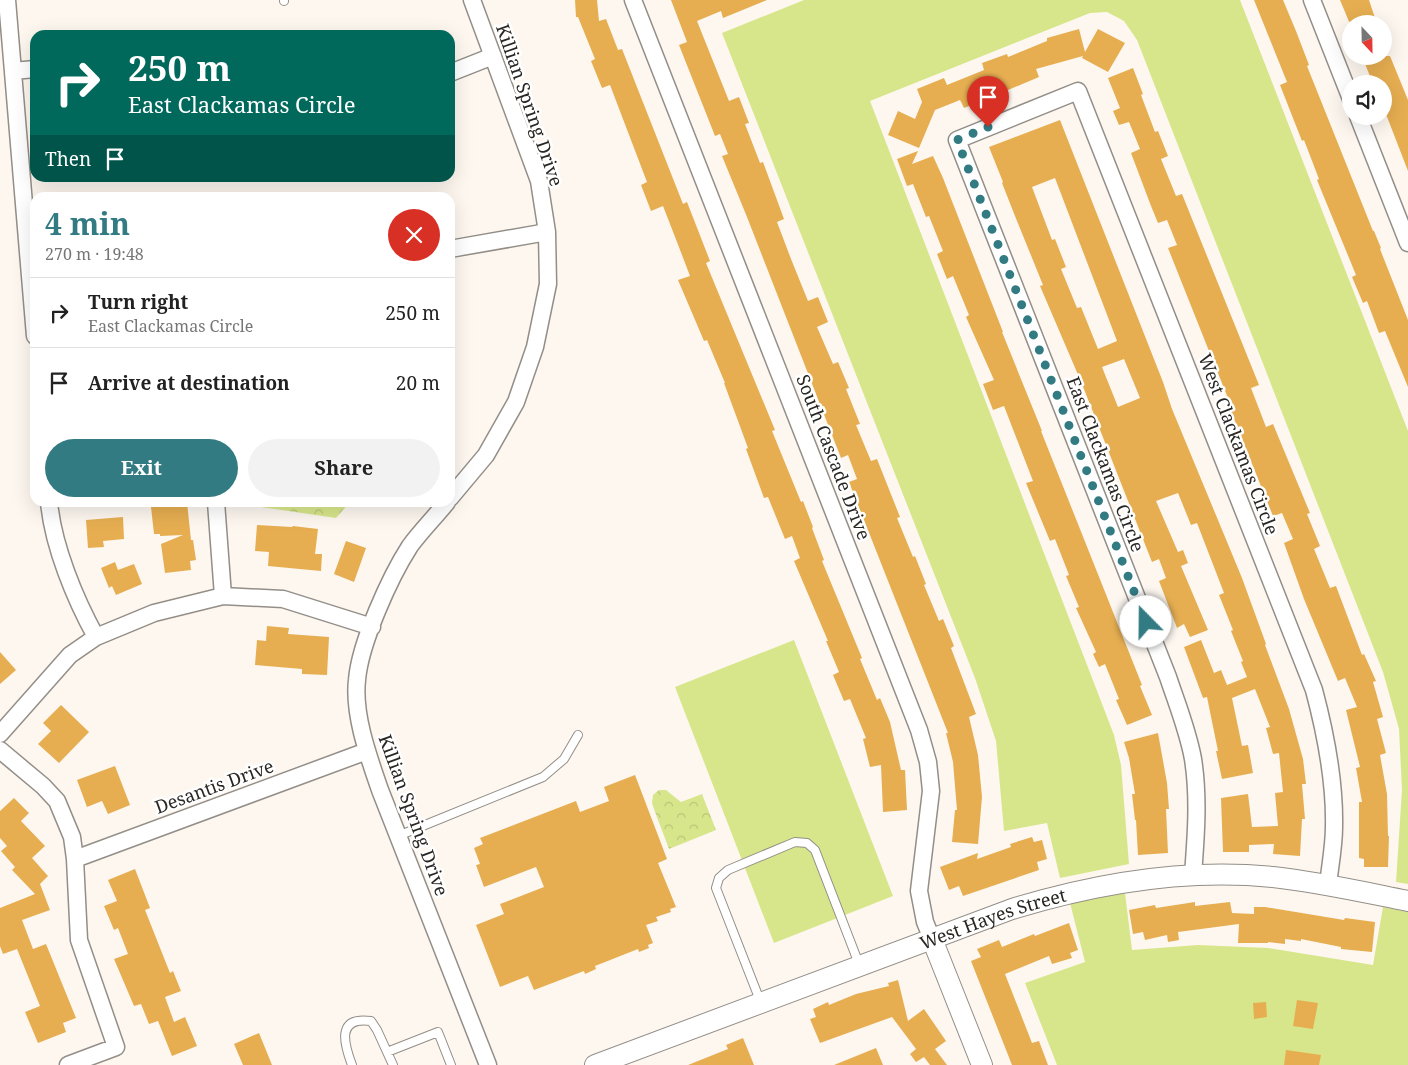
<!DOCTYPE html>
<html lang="en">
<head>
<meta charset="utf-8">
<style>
  body { margin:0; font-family:"Noto Serif",serif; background:#f2f2f2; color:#222; height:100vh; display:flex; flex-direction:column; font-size:19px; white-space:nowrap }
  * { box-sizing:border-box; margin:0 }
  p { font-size:16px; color:#767676 }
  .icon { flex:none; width:28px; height:28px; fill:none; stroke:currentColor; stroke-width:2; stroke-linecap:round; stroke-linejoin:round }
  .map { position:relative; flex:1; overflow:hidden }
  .drawer { position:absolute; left:30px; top:192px; width:425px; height:315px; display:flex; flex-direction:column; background:#fff; border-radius:15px; box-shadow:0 5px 20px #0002 }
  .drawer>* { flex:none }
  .top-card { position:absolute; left:30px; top:30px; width:425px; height:152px; border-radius:15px; box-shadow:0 5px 20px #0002; background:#00695c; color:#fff; overflow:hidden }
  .needle { width:32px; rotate:158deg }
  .buttons { position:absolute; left:1342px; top:15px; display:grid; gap:10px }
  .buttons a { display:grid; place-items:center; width:50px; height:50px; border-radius:50%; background:#fff; box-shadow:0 5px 20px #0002; font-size:25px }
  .pin { position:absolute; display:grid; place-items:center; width:42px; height:42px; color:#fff; margin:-51px -21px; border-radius:50% 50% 50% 0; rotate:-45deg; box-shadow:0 0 5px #0007 }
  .pin .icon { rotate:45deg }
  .me { position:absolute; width:55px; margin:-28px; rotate:338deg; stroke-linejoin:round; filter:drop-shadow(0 0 4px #0008) }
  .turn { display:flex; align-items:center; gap:18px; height:105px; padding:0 15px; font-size:22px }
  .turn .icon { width:65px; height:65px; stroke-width:2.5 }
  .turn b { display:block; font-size:35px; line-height:42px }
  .then { display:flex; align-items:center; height:48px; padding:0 15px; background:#0003; gap:10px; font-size:19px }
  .round { display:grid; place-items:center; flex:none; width:52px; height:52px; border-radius:26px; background:#f2f2f2 }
  .summary { display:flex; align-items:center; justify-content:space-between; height:85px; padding:0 15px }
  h1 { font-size:30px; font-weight:700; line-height:38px; color:#337b83 }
  .button { display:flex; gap:10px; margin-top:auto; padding:10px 15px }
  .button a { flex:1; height:58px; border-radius:30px; background:#337b83; color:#fff; font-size:20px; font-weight:700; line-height:58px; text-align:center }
  .button a+a { background:#f2f2f2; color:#222 }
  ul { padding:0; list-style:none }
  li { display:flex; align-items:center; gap:15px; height:70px; padding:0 15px; border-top:1px solid #e0e0e0 }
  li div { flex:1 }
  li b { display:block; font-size:19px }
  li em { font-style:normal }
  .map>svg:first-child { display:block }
  .green { fill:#d8e68b }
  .park { fill:url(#park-crowns) }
  .building { fill:#e6ae51; fill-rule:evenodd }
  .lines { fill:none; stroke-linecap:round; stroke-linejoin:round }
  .service-casing { stroke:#938e87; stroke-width:10 }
  .minor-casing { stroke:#938e87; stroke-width:19 }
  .tertiary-casing { stroke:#938e87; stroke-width:22 }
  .service { stroke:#fff; stroke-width:8 }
  .minor { stroke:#fff; stroke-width:16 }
  .tertiary { stroke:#fff; stroke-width:20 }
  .route { stroke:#337b83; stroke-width:9; stroke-dasharray:0 16.2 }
  .labels { text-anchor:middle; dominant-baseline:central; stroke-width:5; stroke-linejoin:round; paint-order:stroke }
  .street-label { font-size:18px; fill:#292724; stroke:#fff }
</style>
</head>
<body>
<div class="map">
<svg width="1408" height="1065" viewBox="0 0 1408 1065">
  <defs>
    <pattern id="park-crowns" width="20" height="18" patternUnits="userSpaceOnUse" patternTransform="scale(1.25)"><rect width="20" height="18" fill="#d8e68b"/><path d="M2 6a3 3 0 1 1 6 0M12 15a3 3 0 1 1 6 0" fill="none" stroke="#b9c578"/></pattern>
  </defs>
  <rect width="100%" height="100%" fill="#fdf7f0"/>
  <path class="green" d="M804 0H1240L1408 431V884L1396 882 1402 790 1399 729 1383 672 1137 40 1124 21 1107 12 1090 13 870 101 1114 735 1121 765 1129 864 1060 878 1047 823 1004 831 996 741 975 678 722 33Z
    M794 640 893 896 774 943 675 687Z
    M1125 893 1132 950 1198 945 1268 948 1373 965 1383 907 1408 912V1065H1057L1025 983 1085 962 1070 903Z"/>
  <path class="park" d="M234 503V502L349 503 336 518Z
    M659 790H666L681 802 702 794 716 830 669 849 655 812 652 803 653 795Z"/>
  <path class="building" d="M575 0H597L599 21 606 19 618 50 622 49 683 204 687 202 710 261 706 263 775 430 772 431 801 502 803 501 813 527 812 528 824 560 822 561 862 658 860 659 877 700 880 698 890 722 901 770H905L907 810 883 812 881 765 870 767 863 739 866 738 850 699 844 701 833 675 839 672 826 641H828L794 561 800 558 792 536 785 539 768 497 764 498 746 449 748 448 724 383H725L707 340 704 341 678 280 690 276 677 242 663 206 651 211 641 185 647 182 610 85 602 88 591 61 595 59 578 17H576Z
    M671 0H767L723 18 721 11 697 21 729 101 739 97 749 123 745 124 760 163 763 162 784 219 777 222 791 259 808 301 818 297 828 322 817 327 833 364 838 362 849 388 846 389 860 424 856 425 871 461 877 459 900 517 897 518 913 557 915 556 926 584 924 585 939 621 943 619 954 646 951 648 976 714 969 717 978 755 982 797 978 844 952 842 955 810H957L953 762 946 733H948L849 482 857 479 848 455 841 458 747 217 722 156 728 154 720 134 715 136 679 45 687 42Z
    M1254 0H1283L1296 31 1309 65 1307 66 1373 231H1374L1381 248 1380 249 1408 320V387L1385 331 1379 333 1367 301 1363 303 1352 277 1356 275 1317 180 1319 179 1304 140 1302 141 1280 85 1287 82Z
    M1340 0H1369L1377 24H1350Z
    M1079 29 1085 52 1098 29 1125 43 1108 72 1082 58 1083 56 1036 69 1039 77 989 98 964 108 960 100 935 110 919 148 888 135 898 111 915 119 922 102 917 89 944 78 947 85 984 70 982 63 1007 54 1008 57 1047 41V38Z
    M1362 56H1390L1408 100V171L1384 109V84H1373Z
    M1133 68 1143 94 1141 95 1155 132 1158 131 1168 156 1161 159 1176 196 1182 194 1259 385 1251 388 1266 427 1273 424 1310 513 1307 514 1320 546 1314 549 1330 588 1336 586 1362 655 1364 654 1376 681 1373 682 1383 717 1377 719 1386 753 1380 755 1387 794 1388 836H1389L1388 867H1364V859L1359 858V802H1362L1356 768 1360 767 1346 710 1357 707 1345 678 1338 681 1304 599 1284 543 1293 539 1282 513 1273 516 1228 404 1230 403 1207 346 1168 248 1177 245 1167 220 1158 223 1151 206 1131 153 1140 149 1129 122 1119 125 1113 111 1120 108 1108 78Z
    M1060 120 1163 382 1172 409 1242 578 1266 644 1265 645 1289 709 1303 759 1306 784H1302L1305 819H1302L1300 856 1273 854 1274 844 1249 845V852H1223L1221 798 1248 794 1252 827 1278 826 1275 793 1283 792 1279 753 1273 754 1266 728 1270 727 1255 689 1232 698 1242 746 1248 745 1253 773 1222 779 1216 751H1218L1207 697 1203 698 1184 647 1201 640 1214 673 1221 670 1227 685 1247 677 1241 662 1243 661 1231 631 1233 630 1219 595 1224 593 1197 523 1191 525 1178 493 1156 501 1178 552 1183 550 1188 563 1181 566 1208 630 1190 637 1184 624 1177 628 1159 581 1166 578 1159 559 1152 562 1082 384 1040 286 1043 285 1015 216 1002 183 1003 182 989 147ZM1055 178 1117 341 1098 349 1081 307 1077 308 1061 269 1066 267 1055 239 1052 240 1032 187ZM1124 359 1140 398 1118 407 1102 367Z
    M918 151 912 164 933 156 943 178 1003 332H1002L1042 431H1041L1142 685 1140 686 1152 715 1127 725 1116 700 1119 699 1105 664 1099 667 1093 654 1096 652 1076 608 1079 607 1066 576 1069 575 1055 539 1050 541 1026 483 1033 481 1004 406 993 410 983 384 994 380 966 317 969 315 953 276 947 279 937 254 943 251 929 216 926 217 913 184 907 186 897 159Z
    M173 502H187L191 540H193L196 560 190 561 191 570 165 573 161 544 183 535 160 536V534H154L151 507 173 505Z
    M123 517 124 539 103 541 104 547 88 548 86 520Z
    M257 525 292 527 293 526 318 529 315 554H322L321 571 268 566 269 552 255 551Z
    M346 541 366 548 354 582 334 574Z
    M115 562 118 570 134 564 142 584 116 595 112 586 109 588 101 568Z
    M267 626 289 628 288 634 329 637 327 675 302 674V669L255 665 257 640 266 641Z
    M0 652 16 670 0 684Z
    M61 705 89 732 59 763 38 744 51 731 43 723Z
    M1158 733 1167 783 1169 809H1166L1168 853 1138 855 1136 820H1135L1132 794H1135L1129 758 1124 742Z
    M115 766 130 805 108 814 102 801 87 807 77 780Z
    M635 775 667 859 658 863 676 907 670 909 671 912 656 917 658 921 646 925 653 943 648 945 649 948 639 952 638 949 595 966 596 969 585 974 584 971 534 990 528 976 500 987 476 925 504 914 500 904 544 887 536 867 484 887 476 865 480 864 474 848 483 844 480 838 576 801 580 812 609 801 604 787Z
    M14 798 29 813 21 821 45 846 32 858 48 876 40 884 50 910 22 920 33 949 46 944 76 1018 63 1023 66 1032 38 1043 25 1012 40 1006 17 949 3 954 0 946V908L35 894 12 870 15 867 1 851 7 846 0 838V811Z
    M1032 837 1034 842 1042 840 1047 859 1037 862 1039 870 963 896 959 886 949 890 940 867 978 853 977 859 1011 847 1010 844Z
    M135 869 150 908 145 910 170 973 173 971 181 991 165 997 174 1022 185 1017 197 1046 172 1056 158 1021 149 1024 141 1004 134 1006 114 959 128 954 118 928 114 930 104 906 117 901 108 880Z
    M1195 902V906L1230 902 1232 913 1254 914V907H1265L1344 920 1345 918 1375 922 1372 952 1341 949V947L1301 939V941L1285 939V944L1268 942V943H1238L1239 924 1178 932 1179 940 1168 942 1167 935 1145 940 1143 932 1133 934 1129 910 1155 905 1156 908Z
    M1069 923 1078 950 1070 953 1072 958 1052 964 1049 956 1005 974 1032 1043 1039 1041 1048 1065H1012L971 961 981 957 977 949 999 940 1002 947 1034 934 1035 936Z
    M898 980 908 1021 924 1009 946 1041 935 1049 947 1065H930L924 1057 916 1062 910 1054 916 1049 892 1017 820 1043 810 1019 816 1017 813 1009 828 1002 829 1005 856 994 889 986 888 983Z
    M1297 1000 1318 1003 1313 1029 1293 1026Z
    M1266 1002 1267 1017 1254 1019 1253 1003Z
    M259 1033 272 1065H243L234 1044Z
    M743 1038 754 1065H688L728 1049 726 1045Z
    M876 1048 883 1065H834Z
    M1286 1050 1321 1055 1319 1065H1284Z"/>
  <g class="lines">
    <g class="service-casing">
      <path id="service" d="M284 1V0
        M398 836 543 777 564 759 578 735
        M761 1003 716 888 719 878 728 870 795 842 807 843 815 850 859 964
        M387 1052 438 1032 451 1065
        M352 1065C344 1044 336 1016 371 1021L377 1030 393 1065"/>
    </g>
    <g class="minor-casing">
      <path id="minor" d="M7 0 35 336
        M633 0 919 730 928 762 931 791 919 891 925 922 932 939
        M1312 0 1351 99
        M13 71 35 69
        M450 73 493 56
        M1358 116 1408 243
        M450 249 547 232
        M450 498 486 455 516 402 535 347 548 284 547 232 539 181 472 0
        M49 502C53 546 75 599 96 637
        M216 502 223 596
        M447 502C435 517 421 531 410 546 390 577 360 643 357 680 353 715 369 758 380 790L488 1065
        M0 734 70 655 96 637 154 613 223 596 283 599 372 627
        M0 750 43 786 57 801 72 837 75 859 79 940 116 1047 68 1065
        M75 859 367 751
        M1193 875C1196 836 1199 797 1193 759 1188 731 1177 704 1168 677L957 140 1078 91 1314 690C1326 735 1335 780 1334 827 1334 846 1330 866 1328 885"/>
    </g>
    <g class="tertiary-casing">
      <g id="tertiary">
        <path d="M932 939 982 1065"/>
        <path id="s1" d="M595 1065 1012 909C1097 883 1184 868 1273 877 1319 882 1363 892 1408 901"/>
      </g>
    </g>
    <use href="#service" class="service"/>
    <use href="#minor" class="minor"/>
    <use href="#tertiary" class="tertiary"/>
  </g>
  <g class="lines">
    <path class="route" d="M988 127 957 140 1146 622"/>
  </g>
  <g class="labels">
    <g class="street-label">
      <text transform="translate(530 105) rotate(71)">Killian Spring Drive</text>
      <text transform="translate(1239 444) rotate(69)">West Clackamas Circle</text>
      <text transform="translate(834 457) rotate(69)">South Cascade Drive</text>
      <text transform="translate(1106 464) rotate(69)">East Clackamas Circle</text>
      <text transform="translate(214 786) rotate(-20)">Desantis Drive</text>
      <text transform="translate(414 815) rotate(70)">Killian Spring Drive</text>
      <text stroke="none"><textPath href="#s1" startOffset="424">West Hayes Street</textPath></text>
    </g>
  </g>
</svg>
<div class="buttons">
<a><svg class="needle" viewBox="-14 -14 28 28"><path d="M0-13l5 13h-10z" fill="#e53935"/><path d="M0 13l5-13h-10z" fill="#767676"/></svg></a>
<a><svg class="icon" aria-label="sound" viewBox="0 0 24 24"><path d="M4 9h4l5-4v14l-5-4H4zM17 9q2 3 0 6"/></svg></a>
</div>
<div class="pin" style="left:988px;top:127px;background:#d93025"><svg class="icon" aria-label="arrive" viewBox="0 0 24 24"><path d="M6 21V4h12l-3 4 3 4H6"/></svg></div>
<svg class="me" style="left:1146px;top:622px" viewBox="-20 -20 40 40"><circle r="19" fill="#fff"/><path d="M0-13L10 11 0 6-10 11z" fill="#337b83"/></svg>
<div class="top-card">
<div class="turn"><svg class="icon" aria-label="right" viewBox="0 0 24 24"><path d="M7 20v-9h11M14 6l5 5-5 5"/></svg><div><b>250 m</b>East Clackamas Circle</div></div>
<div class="then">Then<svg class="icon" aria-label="arrive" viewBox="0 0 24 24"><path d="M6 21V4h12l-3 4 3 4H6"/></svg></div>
</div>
<section class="drawer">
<div class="summary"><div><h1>4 min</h1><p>270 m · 19:48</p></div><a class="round" style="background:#d93025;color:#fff"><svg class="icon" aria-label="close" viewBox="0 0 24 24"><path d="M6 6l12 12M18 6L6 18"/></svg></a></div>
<ul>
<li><svg class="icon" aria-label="right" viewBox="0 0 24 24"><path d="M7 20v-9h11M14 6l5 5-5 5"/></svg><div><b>Turn right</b><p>East Clackamas Circle</p></div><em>250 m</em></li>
<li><svg class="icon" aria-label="arrive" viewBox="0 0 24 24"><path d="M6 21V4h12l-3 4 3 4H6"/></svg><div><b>Arrive at destination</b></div><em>20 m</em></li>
</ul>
<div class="button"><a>Exit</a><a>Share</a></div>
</section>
</div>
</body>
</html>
